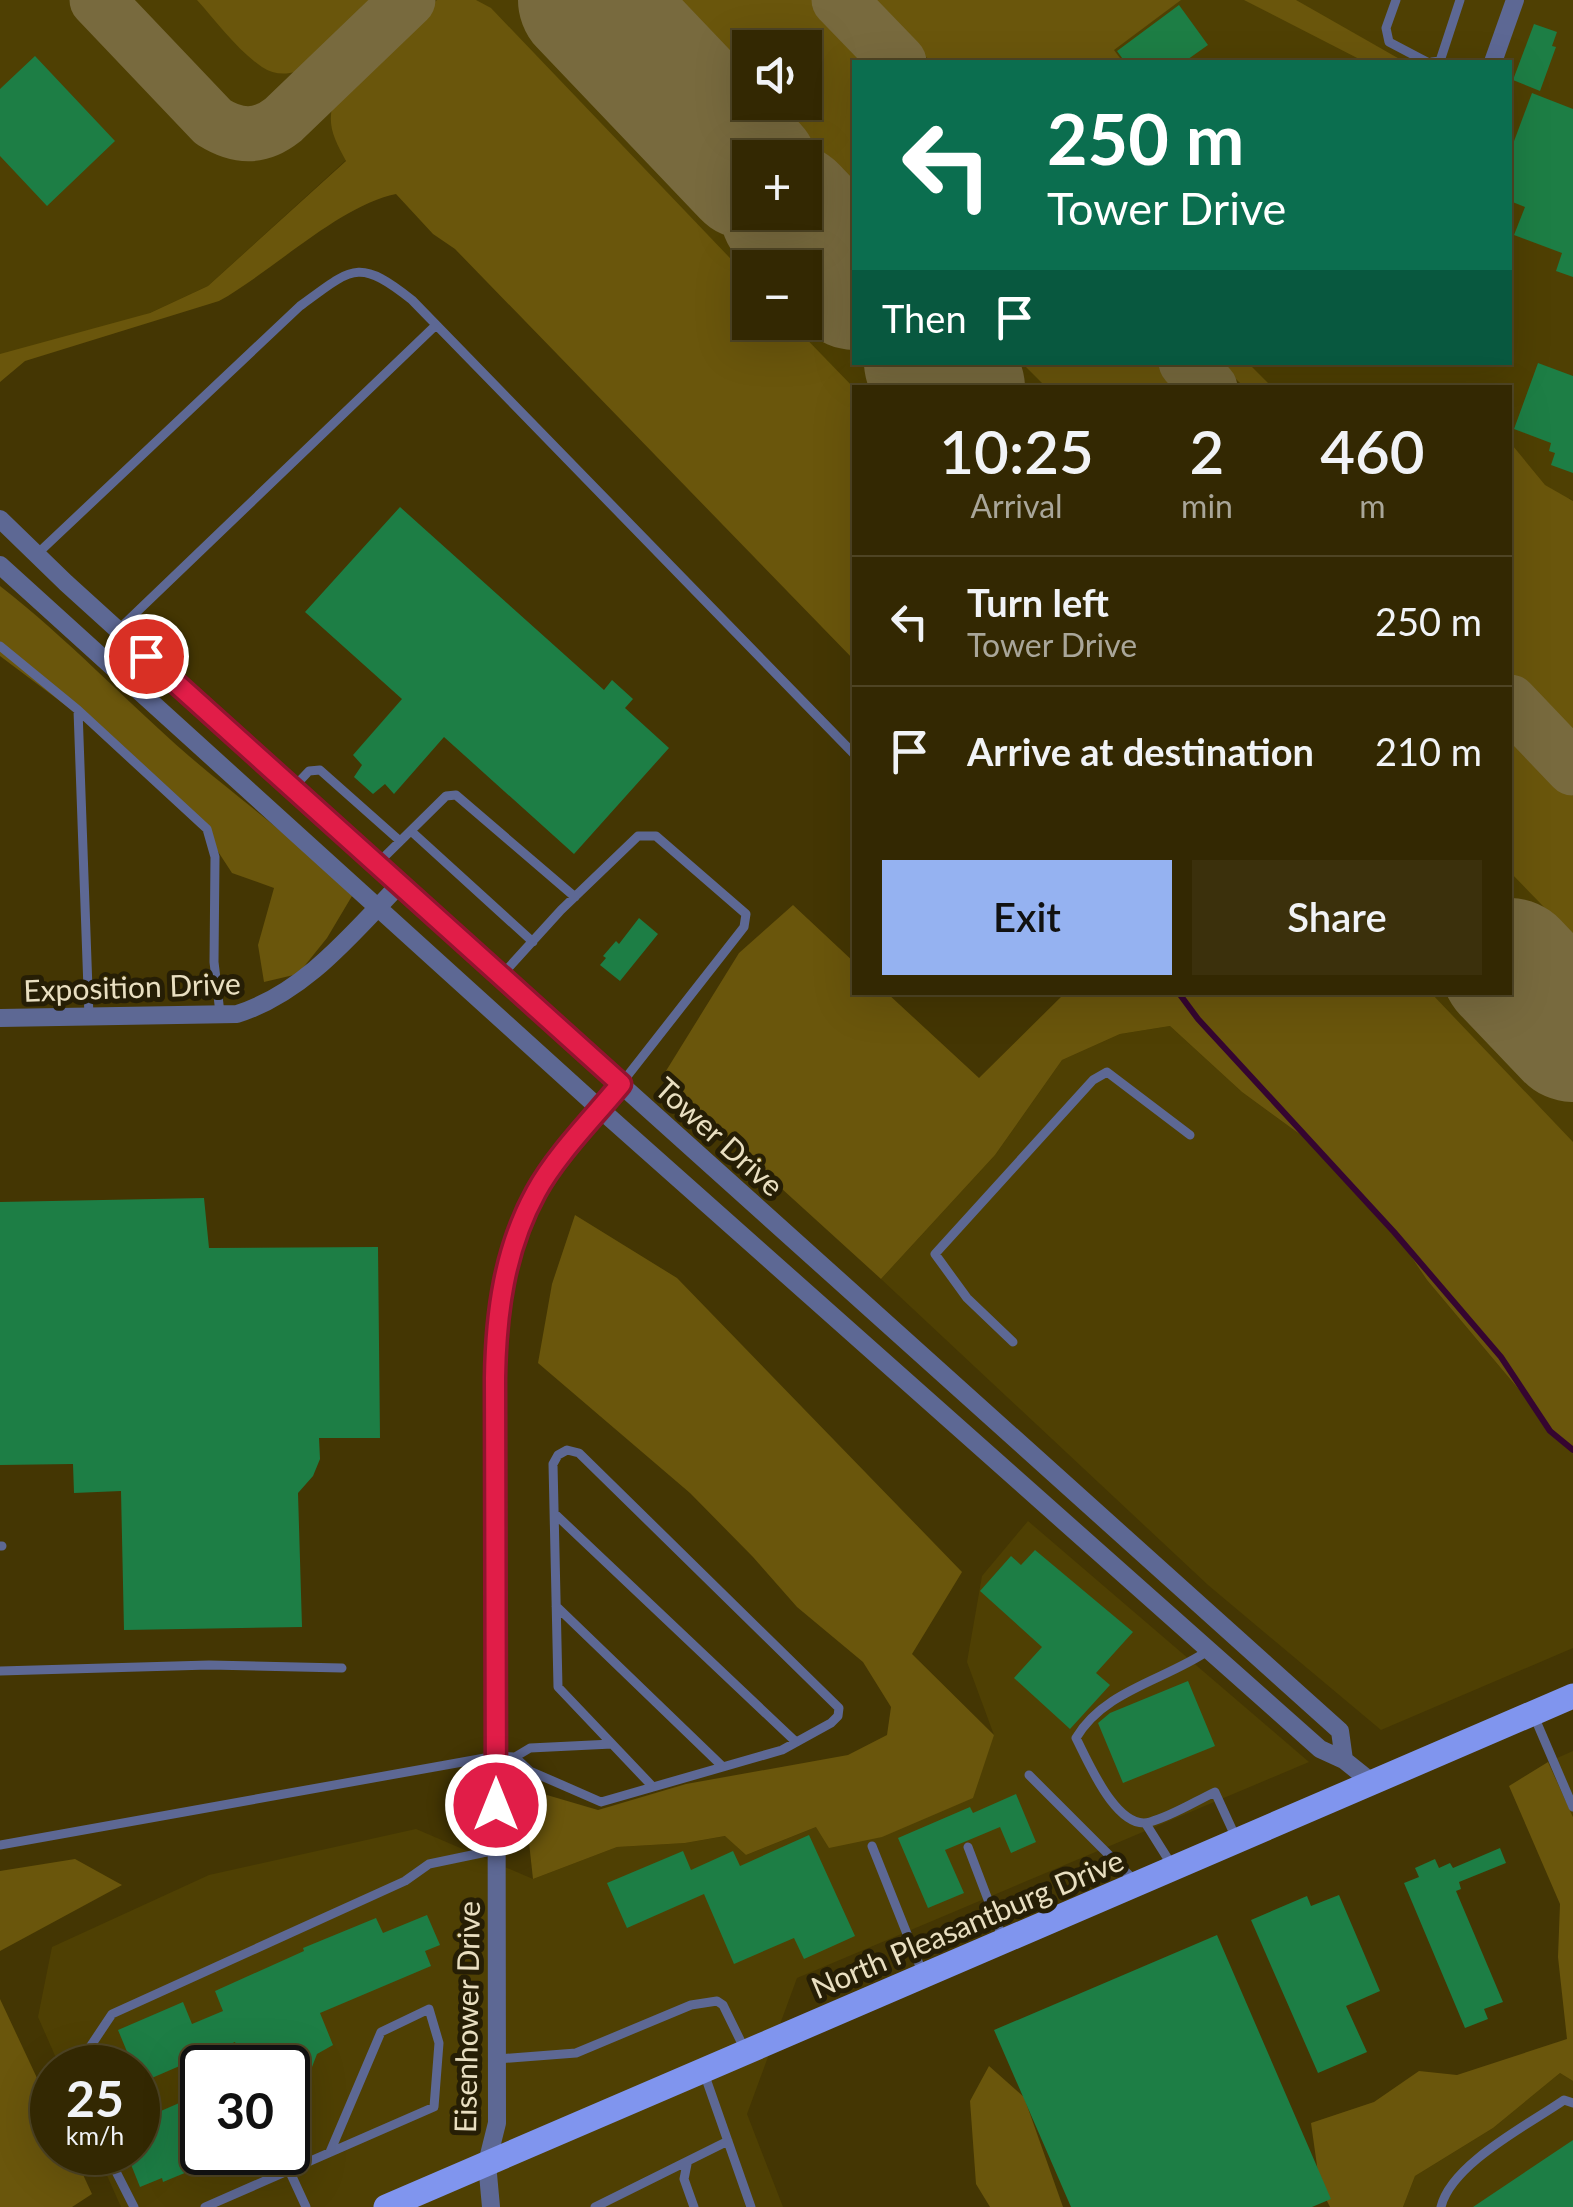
<!DOCTYPE html>
<html lang="en">
<head>
<meta charset="utf-8">
<style>
  body { margin:0; font-family:Lato,sans-serif; background:#3b300c; color:#f1f3f6; height:100vh; display:flex; flex-direction:column; font-size:38px; white-space:nowrap }
  * { box-sizing:border-box; margin:0 }
  p { font-size:32px; color:#a9a699 }
  .icon { flex:none; width:55px; height:55px; fill:none; stroke:currentColor; stroke-width:2; stroke-linecap:round; stroke-linejoin:round }
  .map { position:relative; flex:1; overflow:hidden }
  .details { position:absolute; left:852px; top:385px; width:660px; height:610px; display:flex; flex-direction:column; background:#332802; border-radius:0px; box-shadow:0 10px 40px #0002,0 0 0 2px #4e4424 }
  .details>* { flex:none }
  .guide { position:absolute; left:852px; top:60px; width:660px; height:305px; border-radius:0px; box-shadow:0 10px 40px #0002,0 0 0 2px #4e4424; background:#0b6e4f; color:#fff; overflow:hidden }
  .controls { position:absolute; left:732px; top:30px; display:grid; gap:20px }
  .controls a { display:grid; place-items:center; width:90px; height:90px; border-radius:0px; background:#332802; box-shadow:0 10px 40px #0002,0 0 0 2px #4e4424; font-size:50px }
  .speed { position:absolute; left:30px; top:2045px; display:flex; gap:20px; font-size:50px; font-weight:700; text-align:center }
  .speed>* { display:grid; place-content:center; width:130px; height:130px; border-radius:50%; background:#332802; box-shadow:0 10px 40px #0002,0 0 0 2px #4e4424; line-height:1 }
  .speed small { font-size:25px; font-weight:400 }
  .speed .limit { border:5px solid #111; border-radius:15px; background:#fff; color:#111 }
  .pin { position:absolute; display:grid; place-items:center; width:85px; height:85px; color:#fff; margin:-42px; border:5px solid #fff; border-radius:50%; box-shadow:0 2px 10px #0007 }
  .me { position:absolute; width:110px; margin:-55px; rotate:0deg; stroke-linejoin:round; filter:drop-shadow(0 0 8px #0008) }
  .turn { display:flex; align-items:center; gap:35px; height:210px; padding:0 30px; font-size:45px }
  .turn .icon { width:130px; height:130px; stroke-width:2.5 }
  .turn b { display:block; font-size:70px; line-height:85px }
  .then { display:flex; align-items:center; height:95px; padding:0 30px; background:#0003; gap:20px; font-size:38px }
  .eta { display:flex; justify-content:space-evenly; align-items:center; height:170px; text-align:center }
  .eta b { font-size:60px; font-weight:600; line-height:70px }
  .button { display:flex; gap:20px; margin-top:auto; padding:20px 30px }
  .button a { flex:1; height:115px; border-radius:0px; background:#95b2f1; color:#111; font-size:40px; font-weight:600; line-height:115px; text-align:center }
  .button a+a { background:#3b300c; color:#f1f3f6 }
  ul { padding:0; list-style:none }
  li { display:flex; align-items:center; gap:30px; height:130px; padding:0 30px; border-top:2px solid #4e4424 }
  li div { flex:1 }
  li b { display:block; font-size:38px }
  li em { font-style:normal }
  .map>svg:first-child { display:block }
  .built { fill:#4f4003; fill-rule:evenodd }
  .green { fill:#6a560c }
  .lines { fill:none; stroke-linecap:round; stroke-linejoin:round }
  .stream { stroke:#350530; stroke-width:6 }
  .taxiway { stroke:#786a3e; stroke-width:55 }
  .runway { stroke:#786a3e; stroke-width:138 }
  .building { fill:#1d7e45 }
  .service { stroke:#5d6894; stroke-width:9 }
  .minor { stroke:#5d6894; stroke-width:18 }
  .primary { stroke:#8095ee; stroke-width:25 }
  .route-casing { stroke:#92132f; stroke-width:25 }
  .route { stroke:#e11d48; stroke-width:18 }
  .labels { text-anchor:middle; dominant-baseline:central; stroke-width:10; stroke-linejoin:round; paint-order:stroke }
  .street-label { font-size:30px; fill:#e9dfc1; stroke:#261e05 }
</style>
</head>
<body>
<div class="map">
<svg width="1573" height="2207" viewBox="0 0 1573 2207">
  <rect width="100%" height="100%" fill="#443603"/>
  <path class="built" d="M0 0H1573V501L1569 498 1573 505V1396L1191 993 1510 992V388H855V644L368 140 208 286 150 313 0 369ZM1330 20 1405 62H1510V362H855V62H1400ZM750 48H805V102H750ZM750 158H805V212H750ZM750 268H805V322H750Z
    M1170 1026 1242 1092 1305 1138 1387 1221 1427 1280 1573 1454V1648L1381 1730 1208 1585 881 1279 995 1155 1062 1060 1120 1034Z
    M1028 1521 1309 1762 797 1978 747 2114 783 2207H121L97 2153 138 2152V2068L60 2067 38 2017 52 1947 209 1875 416 1829 533 1879 617 1847 685 1843 726 1836 746 1855 816 1827 994 1735 967 1662 982 1576ZM202 2068H288V2152H202Z
    M1573 1751V1817L1548 1762Z
    M1560 2073 1573 2081V2207H1403L1415 2176 1493 2128Z"/>
  <path class="green" d="M197 0H382C355 26 304 95 262 67 237 50 217 22 197 0Z
    M437 0H476L491 8 750 279V322L791 323 855 389V661L455 249 433 234 396 194C340 205 273 271 219 301L25 361 0 382V354L150 313 208 286 346 161C333 137 325 122 336 95Z
    M677 0H812L872 62H855V187L774 103 805 102V48H750V77Z
    M871 0H1181L1114 50 1123 62H931Z
    M1244 0H1296L1405 62H1365Z
    M1022 363H1160L1184 387H1046Z
    M1220 363H1248L1272 387H1244Z
    M1513 446 1545 485 1573 501V744L1510 678V448Z
    M0 586C68 639 125 700 189 756 244 803 302 844 352 896L327 938 298 974 264 982 258 945 274 888 232 873 200 824 121 747 0 656Z
    M1510 730 1573 796V937L1510 872Z
    M793 905 855 963V992L887 993 979 1078 1065 993H1431L1573 1142V1454L1427 1280 1387 1221 1305 1138 1242 1092 1170 1026 1120 1034 1062 1060 995 1155 881 1279 661 1079 739 953Z
    M575 1215 677 1278 962 1572 912 1654 994 1735 973 1798 882 1837 829 1848 816 1827 746 1855 725 1836 685 1843 617 1847 533 1879 523 1788 598 1810 686 1784 848 1755 887 1735 891 1707 863 1662 797 1607 753 1557 690 1493 538 1363 552 1284Z
    M1548 1762 1573 1817V2081L1560 2073 1493 2128 1415 2176 1403 2207H1330L1320 2187 1311 2123 1374 2102 1419 2071 1457 2075 1567 2039 1558 1957 1560 1904 1509 1786Z
    M75 1859 122 1885 0 1951V1871Z
    M0 1999 52 2110V2152L73 2153 92 2194 72 2207H0Z
    M989 2066 1024 2097 1063 2207H990L976 2184 970 2101Z"/>
  <g class="lines">
    <path class="stream" d="M1178 992 1198 1019 1394 1232 1501 1357 1550 1431 1573 1450"/>
    <path class="taxiway" d="M97 0 213 122C237 137 259 139 283 120L408 0
      M579 0 674 92
      M839 0 899 62
      M1186 362 1210 388
      M1510 702 1573 768
      M1546 1005 1573 1022"/>
    <path class="runway" d="M587 0 750 171
      M789 212 855 281
      M933 362 956 388
      M1510 967 1573 1033"/>
  </g>
  <path class="building" d="M1179 5 1208 45 1184 62H1125L1117 51Z
    M1534 24 1557 32 1552 46 1556 47 1540 91 1513 80Z
    M35 56 115 141 47 206 0 156V89Z
    M1532 93 1573 109V277L1556 271 1562 253 1514 235 1525 207 1510 201V152Z
    M1538 363 1573 376V473L1551 465 1555 453 1549 451 1551 443 1514 429Z
    M400 507 604 690 612 680 633 699 625 708 669 748 574 854 444 737 394 794 385 784 373 794 354 777 362 765 353 755 402 699 305 612Z
    M639 918 658 934 620 981 600 965 606 958 603 956 616 941 619 944Z
    M204 1198 209 1248 378 1247 380 1438H319L320 1459 313 1476 298 1493 302 1627 124 1630 121 1491 74 1493 73 1464 0 1465V1202Z
    M1035 1550 1133 1632 1096 1673 1110 1685 1070 1729 1014 1678 1042 1647 980 1591 1011 1556 1021 1565Z
    M1188 1681 1215 1746 1123 1783 1098 1723 1110 1713Z
    M1016 1794 1036 1842 1011 1853 1000 1827 945 1850 964 1893 928 1908 898 1838 970 1807 973 1813Z
    M809 1835 855 1936 804 1959 794 1938 734 1964 704 1894 627 1928 607 1883 683 1851 691 1870 733 1851 740 1866Z
    M1500 1848 1506 1863 1459 1882 1461 1889 1456 1891 1503 2002 1484 2009 1488 2019 1465 2028 1404 1883 1419 1877 1415 1868 1435 1859 1439 1868 1450 1863 1453 1868Z
    M1339 1895 1380 1991 1346 2006 1367 2052 1318 2073 1251 1920 1307 1896 1311 1906Z
    M427 1915 440 1945 425 1951 431 1966 320 2013 333 2045 317 2054 289 2127 288 2068H245L235 2042 138 2084V2068H96L128 2054 118 2030 183 2002 192 2024 223 2011 215 1991 304 1951 303 1948 376 1918 383 1933Z
    M1217 1935 1331 2199 1312 2207H1071L994 2030Z
    M202 2093V2151L199 2152 233 2153 163 2182 162 2178 140 2187 126 2152H138V2121Z
    M1573 2140V2207H1473Z"/>
  <g class="lines">
    <path class="service" d="M1396 0 1386 28 1389 42 1427 62
      M1432 62 1440 61 1460 0
      M36 555 300 306C352 268 358 257 412 300L855 755
      M118 630 436 325
      M0 646 78 710 207 829 215 857 214 962 220 1013
      M78 710 89 1017
      M293 788 309 771 320 770 400 841
      M411 831 533 942
      M377 864 446 796 456 795 575 897
      M501 976 561 910 638 836H656L746 914 744 927 621 1084
      M1013 1342 967 1298 935 1254 1093 1080 1107 1072 1190 1135
      M555 1514 796 1742
      M0 1546H2
      M556 1606 723 1767
      M1209 1650C1166 1680 1104 1690 1076 1738 1088 1761 1117 1832 1150 1822 1172 1816 1194 1802 1215 1792L1237 1840
      M0 1671 209 1665 342 1668
      M1534 1716 1573 1807
      M515 1757 530 1748 612 1744
      M1029 1775 1133 1879
      M1146 1824 1173 1867
      M0 1845 496 1756 515 1757 530 1771 601 1802 782 1750 831 1723 838 1716 839 1708 579 1453 567 1450 558 1455 553 1464 558 1687 653 1787
      M872 1846 923 1974
      M968 1847 1003 1939
      M497 2059 576 2053 691 2005 717 2001 723 2005 745 2050
      M81 2068 82 2059 112 2014 405 1881 429 1864 496 1850
      M704 2073 751 2207
      M106 2152 134 2207
      M687 2164 684 2179 694 2207
      M289 2170 306 2207
      M205 2207 434 2107 439 2043 429 2009 381 2032 330 2152
      M595 2207 728 2141
      M1441 2207C1451 2164 1528 2125 1564 2100L1573 2103"/>
    <path class="minor" d="M1493 62 1515 0
      M0 519 66 583 399 885 1340 1731 1344 1760
      M0 565 600 1109 1320 1749 1344 1760 1374 1784
      M0 1018 237 1014C304 993 351 935 399 885
      M491 2207 487 2163 497 2123 496 1325C503 1280 513 1234 536 1193 557 1154 593 1118 621 1084"/>
    <path class="primary" d="M386 2207 1573 1696"/>
  </g>
  <g class="lines">
    <g class="route-casing">
      <path id="route" d="M146 656 621 1084C594 1117 556 1155 536 1192 504 1250 496 1314 495 1378L496 1805"/>
    </g>
    <use href="#route" class="route"/>
  </g>
  <g class="labels">
    <g class="street-label">
      <text transform="translate(132 986) rotate(-2)">Exposition Drive</text>
      <text transform="translate(720 1136) rotate(42)">Tower Drive</text>
      <text transform="translate(967 1923) rotate(-23)">North Pleasantburg Drive</text>
      <text transform="translate(466 2017) rotate(-89)">Eisenhower Drive</text>
    </g>
  </g>
</svg>
<div class="controls">
<a><svg class="icon" aria-label="sound" viewBox="0 0 24 24"><path d="M4 9h4l5-4v14l-5-4H4zM17 9q2 3 0 6"/></svg></a>
<a>+</a>
<a>−</a>
</div>
<div class="speed"><div>25<small>km/h</small></div><div class="limit">30</div></div>
<div class="pin" style="left:146px;top:656px;background:#d93025"><svg class="icon" aria-label="arrive" viewBox="0 0 24 24"><path d="M6 21V4h12l-3 4 3 4H6"/></svg></div>
<svg class="me" style="left:496px;top:1805px" viewBox="-20 -20 40 40"><circle r="17" fill="#e11d48" stroke="#fff" stroke-width="3"/><path d="M0-11L8 9 0 5-8 9z" fill="#fff"/></svg>
<div class="guide">
<div class="turn"><svg class="icon" aria-label="left" viewBox="0 0 24 24"><path d="M17 20v-9H6M10 6l-5 5 5 5"/></svg><div><b>250 m</b>Tower Drive</div></div>
<div class="then">Then<svg class="icon" aria-label="arrive" viewBox="0 0 24 24"><path d="M6 21V4h12l-3 4 3 4H6"/></svg></div>
</div>
<section class="details">
<div class="eta">
<div><b>10:25</b><p>Arrival</p></div>
<div><b>2</b><p>min</p></div>
<div><b>460</b><p>m</p></div>
</div>
<ul>
<li><svg class="icon" aria-label="left" viewBox="0 0 24 24"><path d="M17 20v-9H6M10 6l-5 5 5 5"/></svg><div><b>Turn left</b><p>Tower Drive</p></div><em>250 m</em></li>
<li><svg class="icon" aria-label="arrive" viewBox="0 0 24 24"><path d="M6 21V4h12l-3 4 3 4H6"/></svg><div><b>Arrive at destination</b></div><em>210 m</em></li>
</ul>
<div class="button"><a>Exit</a><a>Share</a></div>
</section>
</div>
</body>
</html>
